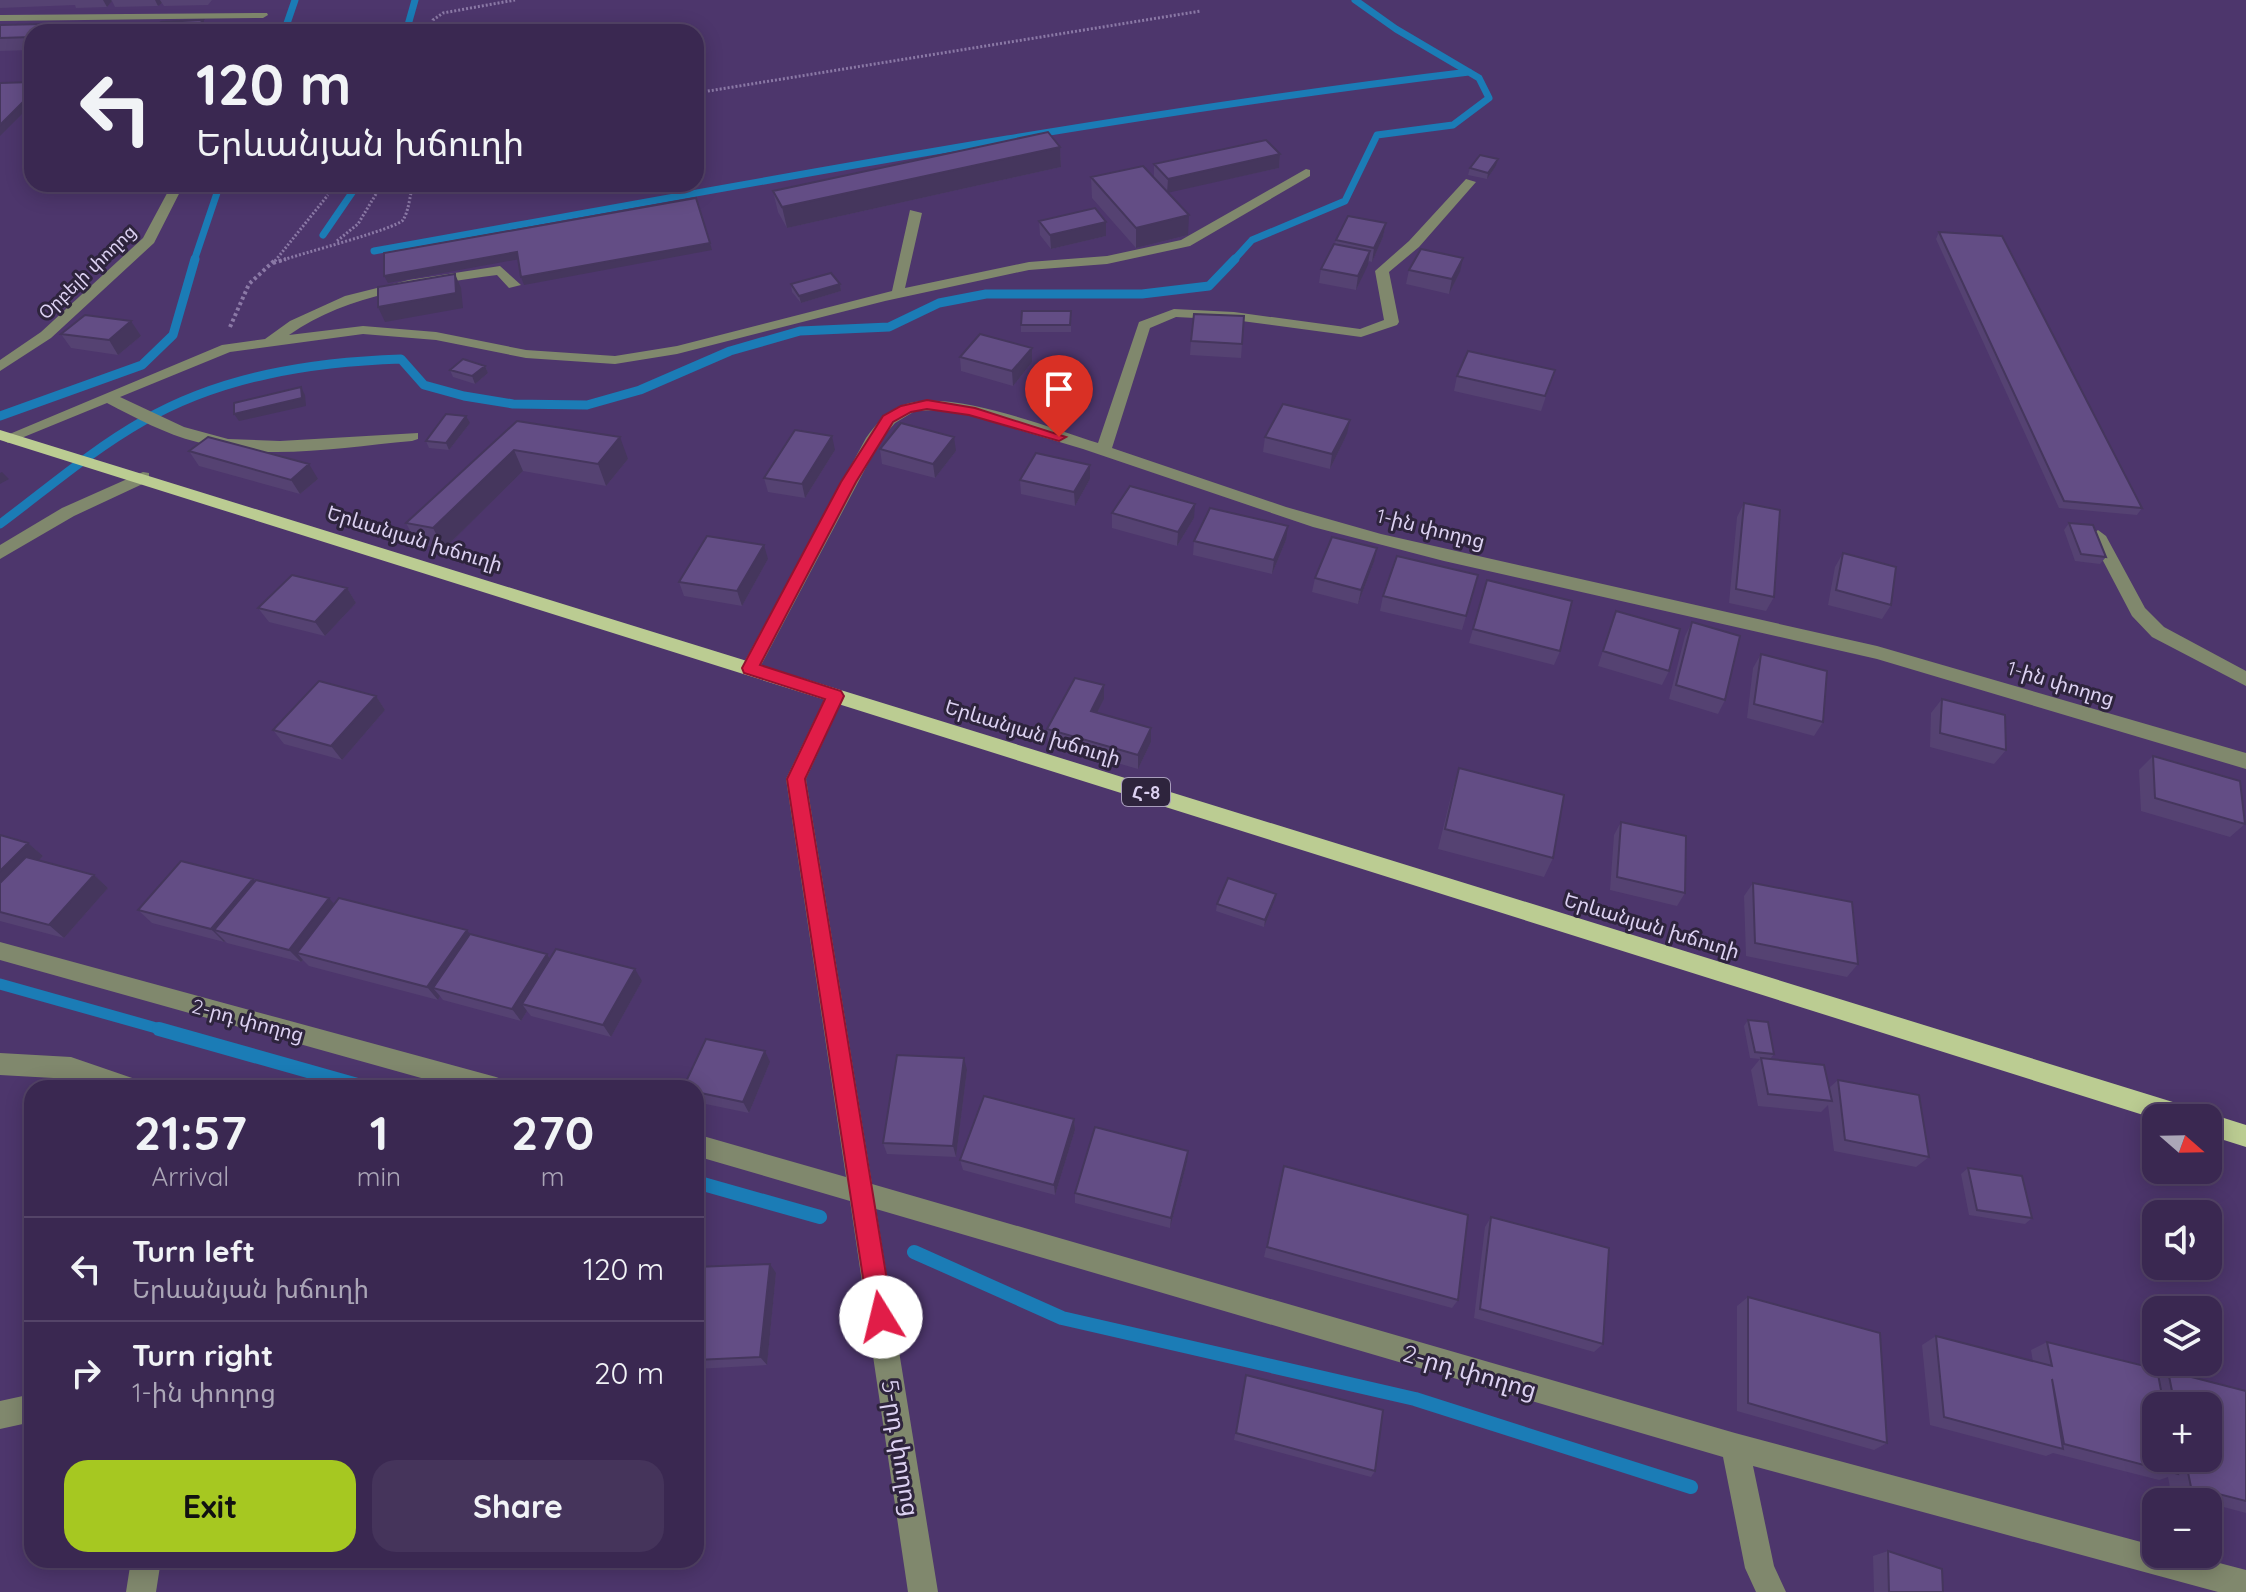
<!DOCTYPE html>
<html lang="en">
<head>
<meta charset="utf-8">
<style>
  body { margin:0; font-family:Quicksand,"Noto Sans Armenian",sans-serif; background:#45345b; color:#f1f3f6; height:100vh; display:flex; flex-direction:column; font-size:30px; white-space:nowrap }
  * { box-sizing:border-box; margin:0 }
  p { font-size:26px; color:#aba6b7 }
  .icon { flex:none; width:44px; height:44px; fill:none; stroke:currentColor; stroke-width:2; stroke-linecap:round; stroke-linejoin:round }
  .map { position:relative; flex:1; overflow:hidden }
  .drawer { position:absolute; left:24px; top:1080px; width:680px; height:488px; display:flex; flex-direction:column; background:#3a2851; border-radius:24px; box-shadow:0 4px 20px #0003,0 0 0 2px #544468 }
  .drawer>* { flex:none }
  .guide { position:absolute; left:24px; top:24px; width:680px; height:168px; border-radius:24px; box-shadow:0 4px 20px #0003,0 0 0 2px #544468; background:#3a2851; color:#f1f3f6; overflow:hidden }
  .needle { width:52px; rotate:110deg }
  .controls { position:absolute; left:2142px; top:1104px; display:grid; gap:16px }
  .controls a { display:grid; place-items:center; width:80px; height:80px; border-radius:16px; background:#3a2851; box-shadow:0 4px 20px #0003,0 0 0 2px #544468; font-size:40px }
  .pin { position:absolute; display:grid; place-items:center; width:68px; height:68px; color:#fff; margin:-82px -34px; border-radius:50% 50% 50% 0; rotate:-45deg; box-shadow:0 0 8px #0007 }
  .pin .icon { rotate:45deg }
  .me { position:absolute; width:88px; margin:-44px; rotate:351deg; stroke-linejoin:round; filter:drop-shadow(0 0 6px #0008) }
  .turn { display:flex; align-items:center; gap:28px; height:168px; padding:0 40px; font-size:36px }
  .turn .icon { width:104px; height:104px; stroke-width:2.5 }
  .turn b { display:block; font-size:56px; line-height:68px }
  .eta { display:flex; justify-content:space-evenly; align-items:center; height:136px; text-align:center }
  .eta b { font-size:48px; font-weight:700; line-height:56px }
  .action { display:flex; gap:16px; margin-top:auto; padding:16px 40px }
  .action a { flex:1; height:92px; border-radius:24px; background:#a6c821; color:#111; font-size:32px; font-weight:700; line-height:92px; text-align:center }
  .action a+a { background:#45345b; color:#f1f3f6 }
  ul { padding:0; list-style:none }
  li { display:flex; align-items:center; gap:24px; height:104px; padding:0 40px; border-top:2px solid #544468 }
  li div { flex:1 }
  li b { display:block; font-size:30px }
  li em { font-style:normal }
  .map>svg:first-child { display:block }
  .lines { fill:none; stroke-linecap:round; stroke-linejoin:round }
  .stream-far3 { stroke:#1b7cb6; stroke-width:7 }
  .stream-far2 { stroke:#1b7cb6; stroke-width:9 }
  .stream-far1 { stroke:#1b7cb6; stroke-width:11 }
  .stream { stroke:#1b7cb6; stroke-width:14 }
  .path-far1 { stroke:#8b79a6; stroke-width:3; stroke-dasharray:2 2; stroke-linecap:butt }
  .path { stroke:#8b79a6; stroke-width:4; stroke-dasharray:3 3; stroke-linecap:butt }
  .minor { fill:#80886d; fill-rule:evenodd }
  .major { fill:#bbcc92; fill-rule:evenodd }
  .wall { fill:#554272; fill-rule:evenodd }
  .shaded-wall { fill:#45365d }
  .building { fill:#634d85; stroke:#45365d; stroke-width:2 }
  .route { fill:#e11d48; stroke:#92132f; stroke-width:2 }
  .labels { text-anchor:middle; dominant-baseline:central; stroke-width:6; stroke-linejoin:round; paint-order:stroke }
  .far-street-label { font-size:18px; fill:#dcd1f2; stroke:#2e243d }
  .shield { fill:#2e243d; stroke:#a89dbc; stroke-width:2 }
  .shield-label { font-size:18px; font-weight:bold; fill:#dcd1f2 }
  .street-label { font-size:20px; fill:#dcd1f2; stroke:#2e243d }
  .near-street-label { font-size:24px; fill:#dcd1f2; stroke:#2e243d }
</style>
</head>
<body>
<div class="map">
<svg width="2246" height="1592" viewBox="0 0 2246 1592">
  <rect width="100%" height="100%" fill="#4d366c"/>
  <g class="lines">
    <path class="stream-far3" d="M284 32 295 0
      M406 32 415 0
      M323 235 358 184
      M374 251C738 186 1102 116 1469 72
      M194 261 220 184
      M1233 261 1252 240 1345 201 1377 135 1453 125 1489 98 1479 78 1396 29 1355 0"/>
    <path class="stream-far2" d="M0 416 142 365 173 335 195 259
      M0 524C47 489 92 450 143 421 221 376 312 362 401 359L424 385 464 396 513 404 587 405 640 390 730 351 800 331 889 327 939 303 986 294H1142L1209 286 1235 259"/>
    <path class="stream-far1" d="M0 984 167 1031"/>
    <path class="stream" d="M159 1029 368 1088
      M696 1182 820 1217
      M914 1252 1062 1318 1415 1399 1691 1487"/>
    <path class="path-far1" d="M430 32 433 20 443 13 515 0
      M696 93 1201 11
      M337 241 358 224 382 184
      M275 261 328 195
      M280 261C299 254 396 229 403 220 409 211 410 194 413 184"/>
    <path class="path" d="M273 263 286 259
      M230 327 249 284 276 259"/>
    <path class="minor" d="M267 13 268 15 263 18 0 21V15Z
      M1306 169 1310 170V176L1190 246 1107 264 1029 270 885 301 677 354 615 364 526 358 436 340 363 334 230 352 120 397 184 427 228 439 280 441 418 433V439L412 441C342 447 266 462 197 442 165 434 136 418 107 403L14 441 8 443 0 438 222 345 265 339 290 321 345 296 409 280 500 266 521 285 509 288 497 275C425 285 349 293 289 335L363 326 436 332 526 350 615 356 677 346 892 291 910 210 922 213 905 288 1029 262 1107 256 1181 240Z
      M1466 179 1476 182 1419 247 1389 272 1399 322 1397 325 1361 337 1234 320 1176 317 1150 328 1112 448 1286 507 1381 534 1877 646 2246 753V769L1877 659 1444 561 1313 527 1083 449 966 414 937 410 915 411 895 423 881 439 757 673H743L741 668 866 438C876 424 887 411 903 405 950 388 1050 428 1098 443L1139 322 1174 309 1234 312 1360 329 1384 320 1375 271 1409 241Z
      M172 184H184L154 243 51 338 0 371V360L41 332 143 238Z
      M143 472 149 473V481L74 516 0 559V545L62 508Z
      M2098 530 2106 536 2145 608 2164 627 2246 671V686L2152 637 2132 616 2090 536Z
      M835 689 844 696 806 779 872 1184 1735 1433 2156 1546V1554H2185L2246 1570V1592H2218L1753 1466 1774 1566 1786 1592H1756L1745 1568 1723 1457 876 1209 938 1592H908L850 1201 696 1156V1134L846 1177 786 779 826 696Z
      M0 942 496 1077 504 1080 508 1088H457L0 960Z
      M0 1053 71 1057 138 1080 142 1088H98L71 1079 0 1075Z
      M32 1394V1422L0 1429V1401Z
      M131 1560H161L156 1592H126Z"/>
    <path class="major" d="M0 430 2189 1107 2197 1110 2200 1116 2208 1113 2246 1125V1147L2208 1135V1118L2156 1119 0 440Z"/>
  </g>
  <path class="wall" d="M0 0H212L208 5 164 6 162 3 158 6 115 7 112 1 107 7 76 8 75 5 0 8Z
    M136 23 32 32V50L0 51V25L88 27Z
    M1060 147 1061 167 787 228 778 212 773 191Z
    M1280 154 1279 168 1168 192 1188 235 1136 248 1092 198 1091 177 1154 178V164Z
    M1498 159 1496 166 1487 179 1468 175 1470 168Z
    M1039 221 1106 222V236L1051 249 1040 235Z
    M1386 223 1383 237 1372 262 1369 261 1356 290 1319 283 1321 269 1335 244 1336 240Z
    M1939 232 2142 508 2137 515 2059 508 1936 239Z
    M1409 270 1460 272 1449 294 1406 284Z
    M791 284H840L841 291 801 303 792 292Z
    M1071 311V332H1021V325Z
    M1244 316 1241 358 1190 355 1191 341Z
    M61 334 141 336 118 355 71 348Z
    M1032 348V362L1013 386 961 371 960 357Z
    M485 366 488 373 475 384 453 377 450 370Z
    M1457 376 1550 384 1541 411 1454 391Z
    M517 421 628 459 606 486 523 471 444 549 417 544 406 523Z
    M470 423 449 450 429 448 426 441Z
    M1347 434 1330 469 1263 452 1265 437Z
    M880 449 956 451 935 478 882 464Z
    M835 450 805 498 768 492 764 478Z
    M189 451 318 479 300 494 199 466Z
    M1090 465V479L1075 506 1021 494 1020 480Z
    M1744 503 1774 597 1766 611 1729 603 1737 517Z
    M1112 513 1194 518 1177 546 1112 528Z
    M2069 523 2106 557 2100 564 2075 561 2064 530Z
    M1286 540 1272 574 1193 555 1194 541Z
    M1843 553 1891 605 1882 619 1828 605 1835 567Z
    M768 559 742 606 684 596 679 582Z
    M1374 562 1358 604 1312 592 1315 578Z
    M1478 575 1462 630 1380 611 1383 596Z
    M1487 580 1560 651 1554 665 1469 643Z
    M347 588 356 603 325 636 269 622 258 608Z
    M1616 611 1669 671 1662 685 1598 666Z
    M1692 622 1725 700 1718 714 1669 699 1685 636Z
    M1761 654 1823 722 1814 736 1747 718 1753 668Z
    M376 696 385 710 342 760 284 744 273 730Z
    M1104 699 1097 713 1151 742 1138 769 1048 743 1047 729Z
    M1942 699 2006 750 1994 764 1930 747 1931 713Z
    M2153 756 2245 824 2230 837 2141 811 2139 770Z
    M1459 768 1553 858 1544 877 1438 849 1453 788Z
    M1621 822 1685 893 1677 906 1610 890 1614 835Z
    M0 835 28 843 43 856 39 860 94 875 108 888 64 938 0 921Z
    M255 881 329 898 334 905 470 934 547 954 550 958 642 981 611 1037 531 1016 527 1011 521 1021 443 1000 440 996 438 1000 309 966 303 960 301 962 227 943 225 941 224 942 152 923 138 910Z
    M1753 883 1858 964 1847 977 1746 956 1744 896Z
    M1275 900 1264 927 1216 911 1217 904Z
    M1748 1020 1774 1054 1770 1059 1829 1088 1838 1080 1929 1157 1916 1167 1834 1151 1828 1105 1821 1112 1758 1106 1751 1070 1760 1059 1750 1058 1744 1026Z
    M770 1062 749 1113 696 1102V1088Z
    M967 1070 956 1157 887 1154 883 1143Z
    M1074 1119 1075 1130 1055 1195 963 1170 960 1160Z
    M1187 1162 1170 1228 1075 1203V1193Z
    M1284 1166 1458 1300 1452 1308 1264 1257Z
    M1968 1168 2032 1218 2025 1224 1969 1215 1961 1174Z
    M1491 1217 1603 1344 1594 1352 1474 1318 1485 1227Z
    M696 1267 776 1273 767 1365 696 1369Z
    M1748 1297 1887 1443 1874 1450 1737 1411V1306Z
    M1936 1336 2033 1362 2031 1350 2047 1342 2158 1375 2168 1371 2246 1391V1513L2171 1493 2168 1477 2159 1480 2053 1453 2046 1456 1930 1425 1922 1345ZM2156 1406H2208V1458H2156Z
    M1246 1375 1375 1471 1371 1477 1234 1440Z
    M1888 1551 1943 1592H1874L1873 1556Z"/>
  <path class="shaded-wall" d="M103 0H111L112 1 107 7Z
    M155 0H160L162 3 158 6Z
    M203 20 209 32H194Z
    M86 23 91 32H77Z
    M136 23 141 32H127Z
    M32 93V104L0 136V125Z
    M1060 147 1061 167 787 228 782 207Z
    M1280 154 1279 168 1167 193 1168 179Z
    M1498 159 1496 166 1487 179 1488 173Z
    M1189 215 1188 235 1136 248V228Z
    M1106 222V236L1051 249 1050 235Z
    M1386 223 1383 237 1372 262 1374 248Z
    M710 243 712 250 524 285 521 277Z
    M1370 251 1368 265 1356 290 1358 276Z
    M517 252 520 259 388 283 384 276Z
    M1463 258 1460 272 1449 294 1452 279Z
    M455 274 461 288 463 308 385 322 378 307Z
    M840 284 841 291 801 303 799 296Z
    M131 321 141 336 118 355 109 340Z
    M1032 348V362L1013 386 1012 371Z
    M485 366 488 373 475 384 472 376Z
    M301 387 305 395 306 406 239 421 234 414Z
    M466 416 470 423 449 450 446 443Z
    M1350 420 1347 434 1330 469 1332 454Z
    M832 436 835 450 805 498 802 484Z
    M620 437 628 459 606 486 598 464Z
    M954 437 956 451 935 478 933 464Z
    M514 450 523 471 444 549 433 528Z
    M309 464 318 479 300 494 291 480Z
    M1090 465V479L1075 506 1074 492Z
    M2 472 9 479 0 484V473Z
    M1195 504 1194 518 1177 546 1178 532Z
    M1288 526 1286 540 1272 574 1274 560Z
    M764 545 768 559 742 606 737 591Z
    M1377 548 1374 562 1358 604 1361 590Z
    M347 588 356 603 325 636 315 622Z
    M1104 685V699L1091 725V711Z
    M376 696 385 710 342 760 331 746Z
    M1151 728V742L1138 769V755Z
    M28 843 43 856 0 900V871Z
    M94 875 108 888 64 938 49 925Z
    M253 879 265 892 214 930 225 941 224 942 211 929Z
    M1276 894 1275 900 1264 927 1265 920Z
    M329 898 340 911 297 953 303 960 301 962 289 950Z
    M467 930 476 943 433 988 440 996 438 1000 427 987Z
    M547 954 555 966 522 1004 527 1011 521 1021 512 1009Z
    M635 969 642 981 611 1037 603 1025Z
    M765 1051 770 1062 749 1113 743 1102Z
    M964 1058 967 1070 956 1157 953 1146Z
    M1074 1119 1075 1130 1055 1195 1054 1185Z
    M1188 1151 1187 1162 1170 1228 1171 1218Z
    M770 1264 776 1273 767 1365 760 1357Z"/>
  <path class="building" d="M203 20 194 32H154L161 22Z
    M86 23 77 32H32V37L0 38V25Z
    M136 23 127 32H83L91 24Z
    M32 82V93L0 125V83Z
    M1048 132 1060 147 782 207 773 191Z
    M1266 140 1280 154 1168 179 1154 164Z
    M1480 155 1498 159 1488 173 1470 168Z
    M1143 166 1189 215 1136 228 1091 177Z
    M696 198 710 243 521 277 517 252 384 276V253Z
    M1095 208 1106 222 1050 235 1039 221Z
    M1348 216 1386 223 1374 248 1336 240Z
    M1939 232 2002 236 2142 508 2064 501Z
    M1334 244 1370 251 1358 276 1321 269Z
    M1421 249 1463 258 1452 279 1409 270Z
    M831 273 840 284 799 296 791 284Z
    M455 274 456 293 378 307V287Z
    M1022 311H1071L1070 325H1021Z
    M1194 314 1244 316 1242 344 1191 341Z
    M85 315 131 321 109 340 61 334Z
    M980 334 1032 348 1012 371 960 357Z
    M1468 351 1555 370 1545 396 1457 376Z
    M463 359 485 366 472 376 450 370Z
    M301 387 302 398 234 414V403Z
    M1283 404 1350 420 1332 454 1265 437Z
    M446 414 466 416 446 443 426 441Z
    M517 421 620 437 598 464 514 450 433 528 406 523Z
    M901 423 954 437 933 464 880 449Z
    M795 430 832 436 802 484 764 478Z
    M208 437 309 464 291 480 189 451Z
    M1036 453 1090 465 1074 492 1020 480Z
    M1130 486 1195 504 1178 532 1112 513Z
    M1744 503 1780 510 1774 597 1736 589Z
    M1210 508 1288 526 1274 560 1194 541Z
    M2069 523 2093 525 2106 557 2081 554Z
    M707 536 764 545 737 591 679 582Z
    M1332 537 1377 548 1361 590 1315 578Z
    M1843 553 1896 567 1891 605 1836 590Z
    M1397 556 1478 575 1466 616 1383 596Z
    M292 575 347 588 315 622 258 608Z
    M1487 580 1572 601 1560 651 1473 629Z
    M1616 611 1680 629 1669 671 1603 651Z
    M1692 622 1740 636 1725 700 1676 685Z
    M1761 654 1827 671 1823 722 1754 704Z
    M1075 678 1104 685 1091 711 1151 728 1138 755 1047 729Z
    M319 681 376 696 331 746 273 730Z
    M1942 699 2005 715 2006 750 1940 733Z
    M2153 756 2240 781 2245 824 2155 798Z
    M1459 768 1564 795 1553 858 1445 829Z
    M1621 822 1686 836 1685 893 1617 877Z
    M0 835 28 843 0 871Z
    M26 857 94 875 49 925 0 912V883Z
    M181 861 253 879 211 929 138 910Z
    M1228 878 1276 894 1265 920 1217 904Z
    M256 880 329 898 289 950 214 930Z
    M1753 883 1852 902 1858 964 1755 943Z
    M339 898 467 930 427 987 297 953Z
    M470 934 547 954 512 1009 433 988Z
    M556 949 635 969 603 1025 522 1004Z
    M1748 1020 1768 1022 1774 1054 1755 1052Z
    M706 1039 765 1051 743 1102 696 1092V1088H683Z
    M897 1055 964 1058 953 1146 883 1143Z
    M1761 1058 1824 1065 1832 1101 1768 1094Z
    M1838 1080 1919 1095 1929 1157 1845 1140Z
    M984 1096 1074 1119 1054 1185 960 1160Z
    M1095 1127 1188 1151 1171 1218 1075 1193Z
    M1284 1166 1468 1215 1458 1300 1267 1247Z
    M1968 1168 2022 1176 2032 1218 1977 1210Z
    M1491 1217 1609 1248 1603 1344 1480 1309Z
    M770 1264 760 1357 696 1360V1267Z
    M1748 1297 1880 1333 1887 1443 1748 1403Z
    M1936 1336 2052 1366 2047 1342 2157 1369 2164 1406H2156V1458H2175L2178 1474 2064 1444 2052 1379 2063 1449 1944 1417Z
    M2168 1371 2246 1391V1501L2191 1487 2185 1458H2208V1406H2175Z
    M1246 1375 1383 1410 1375 1471 1236 1433Z
    M1888 1551 1942 1569 1943 1592H1889Z"/>
  <path class="route" d="M927 400 975 408 1066 437 1059 441 969 415 927 409 911 412 893 422 856 482 760 665 841 691 844 696 805 779 893 1317 890 1325 881 1329 873 1325 869 1317 787 779 825 699 744 673 742 668 841 482 883 416 901 406Z"/>
  <g class="labels">
    <g class="far-street-label">
      <text transform="translate(87 272) rotate(-44)">Օրբելի փողոց</text>
    </g>
    <rect class="shield" x="1122" y="778" width="48" height="28" rx="6"/>
    <g class="shield-label">
      <text x="1146" y="792">Հ-8</text>
    </g>
    <g class="street-label">
      <text transform="translate(1431 528) rotate(14)">1-ին փողոց</text>
      <text transform="translate(415 538) rotate(17)">Երևանյան խճուղի</text>
      <text transform="translate(2061 683) rotate(17)">1-ին փողոց</text>
      <text transform="translate(1033 732) rotate(17)">Երևանյան խճուղի</text>
      <text transform="translate(1652 925) rotate(17)">Երևանյան խճուղի</text>
      <text transform="translate(248 1020) rotate(15)">2-րդ փողոց</text>
    </g>
    <g class="near-street-label">
      <text transform="translate(1470 1371) rotate(16)">2-րդ փողոց</text>
      <text transform="translate(901 1448) rotate(81)">5-րդ փողոց</text>
    </g>
  </g>
</svg>
<div class="controls">
<a><svg class="needle" viewBox="-14 -14 28 28"><path d="M0-13l5 13h-10z" fill="#e53935"/><path d="M0 13l5-13h-10z" fill="#aba6b7"/></svg></a>
<a><svg class="icon" aria-label="sound" viewBox="0 0 24 24"><path d="M4 9h4l5-4v14l-5-4H4zM17 9q2 3 0 6"/></svg></a>
<a><svg class="icon" aria-label="layers" viewBox="0 0 24 24"><path d="M12 4l9 5-9 5-9-5zM3 14l9 5 9-5"/></svg></a>
<a>+</a>
<a>−</a>
</div>
<div class="pin" style="left:1059px;top:437px;background:#d93025"><svg class="icon" aria-label="arrive" viewBox="0 0 24 24"><path d="M6 21V4h12l-3 4 3 4H6"/></svg></div>
<svg class="me" style="left:881px;top:1317px" viewBox="-20 -20 40 40"><circle r="19" fill="#fff"/><path d="M0-13L10 11 0 6-10 11z" fill="#e11d48"/></svg>
<div class="guide">
<div class="turn"><svg class="icon" aria-label="left" viewBox="0 0 24 24"><path d="M17 20v-9H6M10 6l-5 5 5 5"/></svg><div><b>120 m</b>Երևանյան խճուղի</div></div>
</div>
<section class="drawer">
<div class="eta">
<div><b>21:57</b><p>Arrival</p></div>
<div><b>1</b><p>min</p></div>
<div><b>270</b><p>m</p></div>
</div>
<ul>
<li><svg class="icon" aria-label="left" viewBox="0 0 24 24"><path d="M17 20v-9H6M10 6l-5 5 5 5"/></svg><div><b>Turn left</b><p>Երևանյան խճուղի</p></div><em>120 m</em></li>
<li><svg class="icon" aria-label="right" viewBox="0 0 24 24"><path d="M7 20v-9h11M14 6l5 5-5 5"/></svg><div><b>Turn right</b><p>1-ին փողոց</p></div><em>20 m</em></li>
</ul>
<div class="action"><a>Exit</a><a>Share</a></div>
</section>
</div>
</body>
</html>
